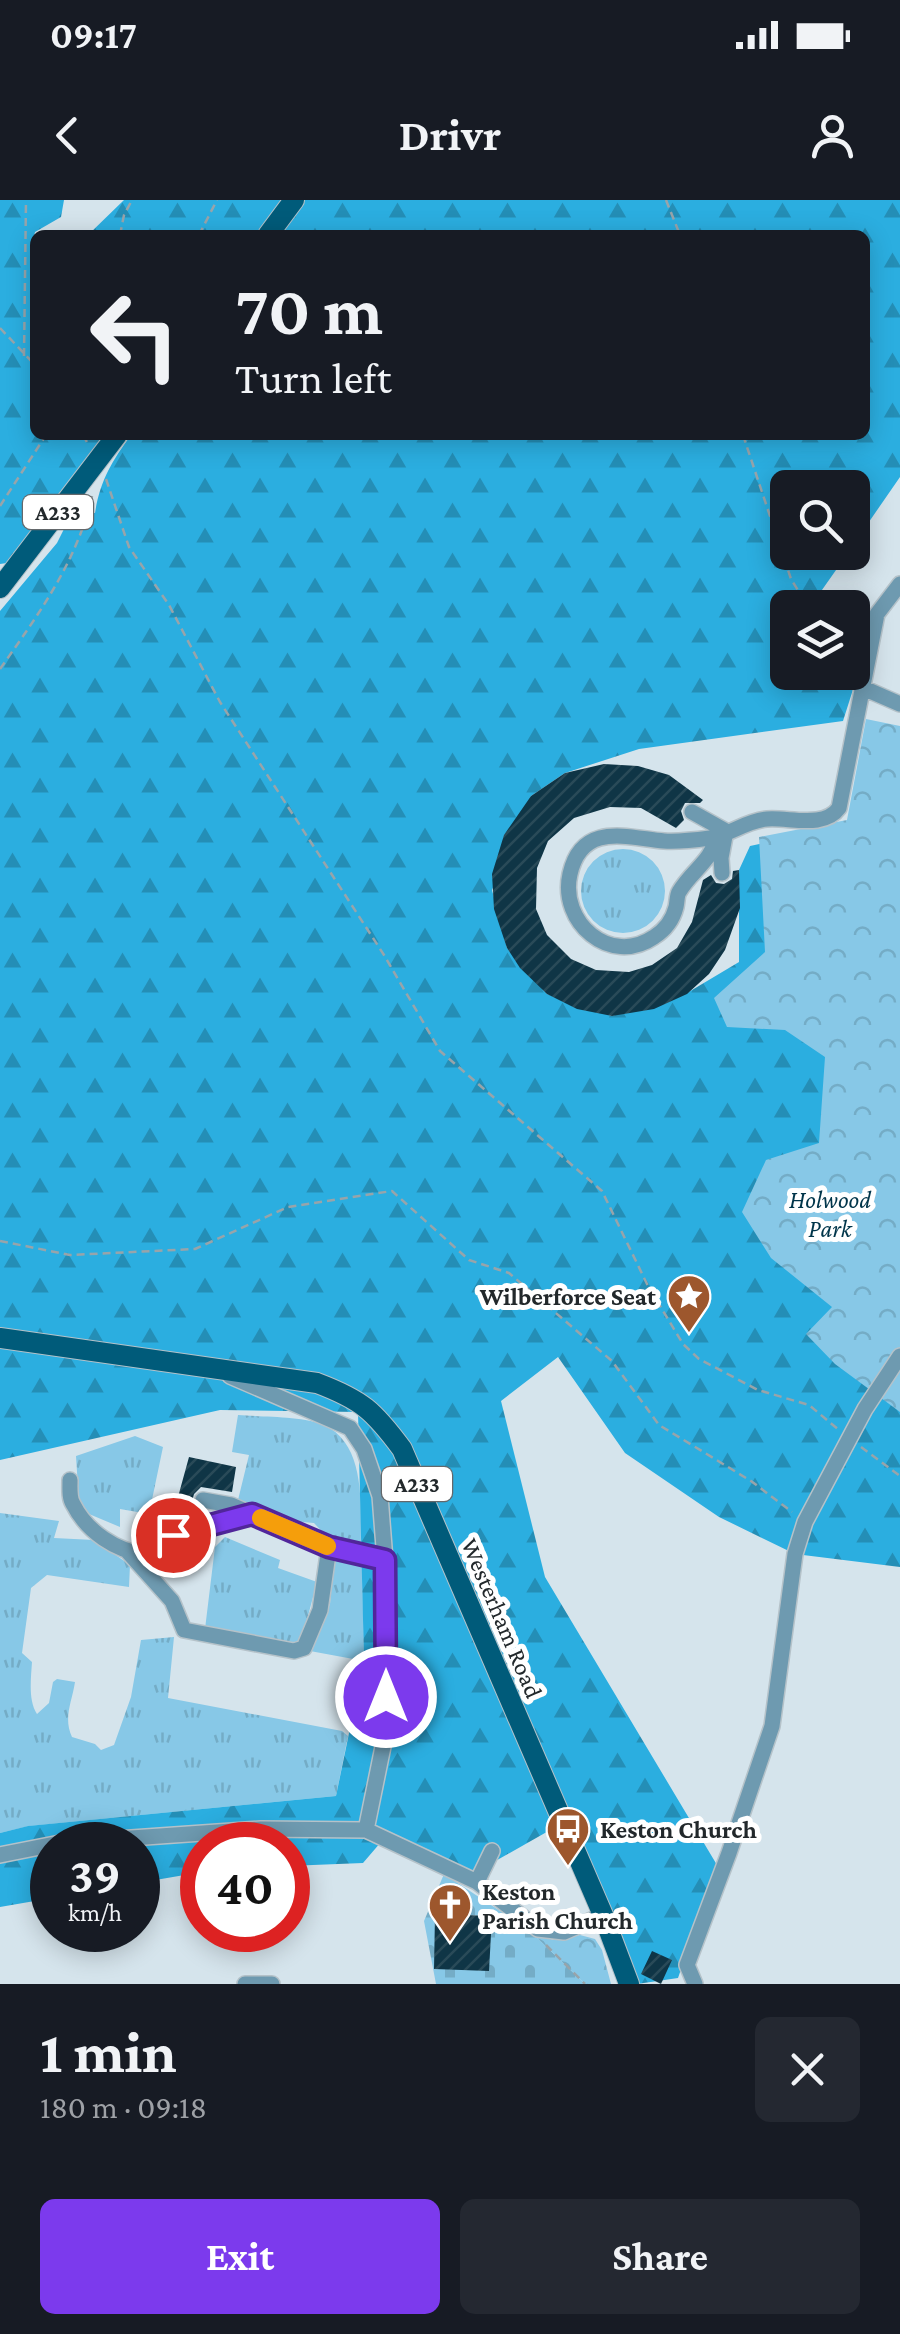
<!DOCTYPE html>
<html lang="en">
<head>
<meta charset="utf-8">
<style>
  body { margin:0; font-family:"Crimson Pro",serif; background:#242831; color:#f1f3f6; height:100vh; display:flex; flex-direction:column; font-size:38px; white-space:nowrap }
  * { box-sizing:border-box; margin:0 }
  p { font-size:32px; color:#9ea1a6 }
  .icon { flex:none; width:55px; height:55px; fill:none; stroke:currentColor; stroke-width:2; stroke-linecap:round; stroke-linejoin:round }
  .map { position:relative; height:1784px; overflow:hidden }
  .sheet { display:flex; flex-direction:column; background:#171b24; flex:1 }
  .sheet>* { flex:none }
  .top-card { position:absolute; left:30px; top:30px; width:840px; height:210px; border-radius:15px; box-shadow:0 5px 25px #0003; background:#171b24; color:#f1f3f6; overflow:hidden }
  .controls { position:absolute; left:770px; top:270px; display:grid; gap:20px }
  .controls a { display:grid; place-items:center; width:100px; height:100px; border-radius:15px; background:#171b24; box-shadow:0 5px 25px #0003; font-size:50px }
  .speed { position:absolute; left:30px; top:1622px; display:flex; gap:20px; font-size:50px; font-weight:700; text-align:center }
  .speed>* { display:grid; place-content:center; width:130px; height:130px; border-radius:50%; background:#171b24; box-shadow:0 5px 25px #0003; line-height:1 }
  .speed small { font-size:25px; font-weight:400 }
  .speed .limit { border:15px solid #d22; background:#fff; color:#111 }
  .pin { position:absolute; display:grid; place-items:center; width:85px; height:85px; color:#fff; margin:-42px; border:5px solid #fff; border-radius:50%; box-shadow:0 2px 10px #0007 }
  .me { position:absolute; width:110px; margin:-55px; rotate:0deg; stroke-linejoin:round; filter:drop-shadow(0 0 8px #0008) }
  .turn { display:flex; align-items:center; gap:35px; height:210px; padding:0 40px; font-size:45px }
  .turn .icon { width:130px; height:130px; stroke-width:2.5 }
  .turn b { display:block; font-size:70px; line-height:85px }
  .round { display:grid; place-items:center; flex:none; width:105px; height:105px; border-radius:15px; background:#242831 }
  .summary { display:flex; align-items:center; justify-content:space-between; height:170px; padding:0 40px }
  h1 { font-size:60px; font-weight:700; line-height:75px }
  .button { display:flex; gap:20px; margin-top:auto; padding:20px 40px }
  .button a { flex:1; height:115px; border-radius:15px; background:#7c3aed; color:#fff; font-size:40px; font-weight:700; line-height:115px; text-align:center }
  .button a+a { background:#242831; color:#f1f3f6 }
  .status { display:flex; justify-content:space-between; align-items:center; height:70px; padding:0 50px; background:#171b24; direction:ltr }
  .status svg { height:28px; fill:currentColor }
  header { display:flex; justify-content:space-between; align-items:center; height:130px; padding:0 40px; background:#171b24; font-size:45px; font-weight:700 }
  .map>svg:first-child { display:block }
  .grass { fill:url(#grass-tufts) }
  .forest { fill:url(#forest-firs) }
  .cemetery { fill:url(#cemetery-stones); fill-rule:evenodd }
  .park { fill:url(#park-crowns) }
  .building { fill:url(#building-hatch) }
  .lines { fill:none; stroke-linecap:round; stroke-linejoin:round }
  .minor-casing { stroke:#b5c2c9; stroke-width:18 }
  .major-casing { stroke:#b5c2c9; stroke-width:22 }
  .path { stroke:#98a4aa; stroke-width:2.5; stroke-dasharray:8 5; stroke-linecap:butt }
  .minor { stroke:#6e9ab0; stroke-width:15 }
  .major { stroke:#005b7a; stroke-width:20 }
  .route-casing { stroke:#51269a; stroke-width:25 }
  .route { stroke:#7c3aed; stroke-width:18 }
  .slow { stroke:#f59e0b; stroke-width:18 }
  .labels { text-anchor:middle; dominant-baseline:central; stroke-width:10; stroke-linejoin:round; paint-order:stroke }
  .shield { fill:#fff; stroke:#64686b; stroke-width:2.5 }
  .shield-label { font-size:22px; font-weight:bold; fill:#22282b }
  .park-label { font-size:25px; font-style:italic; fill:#00354a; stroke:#fff }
  .poi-label { font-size:25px; font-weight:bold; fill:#22282b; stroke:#fff; text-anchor:start }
  .street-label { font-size:25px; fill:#22282b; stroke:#fff }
</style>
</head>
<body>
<div class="status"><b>09:17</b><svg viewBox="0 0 49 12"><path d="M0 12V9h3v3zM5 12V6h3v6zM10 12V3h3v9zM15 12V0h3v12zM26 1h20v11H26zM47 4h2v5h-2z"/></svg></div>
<header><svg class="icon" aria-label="back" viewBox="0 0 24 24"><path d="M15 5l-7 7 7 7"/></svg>Drivr<svg class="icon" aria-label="person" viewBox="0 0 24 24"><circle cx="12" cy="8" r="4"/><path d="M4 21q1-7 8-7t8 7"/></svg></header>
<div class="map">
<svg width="900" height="1784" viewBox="0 0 900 1784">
  <defs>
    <pattern id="grass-tufts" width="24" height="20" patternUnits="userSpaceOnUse" patternTransform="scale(2.5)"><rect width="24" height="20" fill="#87c8e7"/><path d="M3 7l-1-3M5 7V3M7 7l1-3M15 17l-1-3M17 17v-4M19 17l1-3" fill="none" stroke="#74acc6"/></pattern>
    <pattern id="forest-firs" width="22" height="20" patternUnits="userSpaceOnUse" patternTransform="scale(2.5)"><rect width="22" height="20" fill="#2baee0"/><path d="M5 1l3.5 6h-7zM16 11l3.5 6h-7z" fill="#248eb6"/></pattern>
    <pattern id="cemetery-stones" width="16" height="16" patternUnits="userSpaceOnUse" patternTransform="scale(2.5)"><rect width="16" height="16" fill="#87c8e7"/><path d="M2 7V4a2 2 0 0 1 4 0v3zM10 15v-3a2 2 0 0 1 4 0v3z" fill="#74acc6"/></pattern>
    <pattern id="park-crowns" width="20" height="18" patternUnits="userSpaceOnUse" patternTransform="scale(2.5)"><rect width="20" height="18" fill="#87c8e7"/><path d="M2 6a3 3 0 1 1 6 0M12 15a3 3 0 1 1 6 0" fill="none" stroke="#74acc6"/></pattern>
    <pattern id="building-hatch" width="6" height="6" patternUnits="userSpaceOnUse" patternTransform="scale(2.5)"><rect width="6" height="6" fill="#0f3546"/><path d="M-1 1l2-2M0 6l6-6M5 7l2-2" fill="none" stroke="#294a58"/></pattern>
  </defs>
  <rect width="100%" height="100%" fill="#d5e4ec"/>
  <path class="grass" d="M581 691a42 42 0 1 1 84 0a42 42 0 1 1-84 0Z
    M238 1215C261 1217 304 1216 324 1225 367 1245 360 1306 361 1345L330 1340 314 1323 290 1321 238 1300 249 1255 232 1252Z
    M135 1236 163 1247 149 1314 120 1309V1327L89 1314 79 1303 76 1256Z
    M0 1313 59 1321 54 1338 94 1340 130 1365 129 1387 47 1375 31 1388 22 1453 32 1462C31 1479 28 1500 37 1514L49 1503 53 1482 57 1479 75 1482C72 1502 63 1518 72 1537L95 1544 101 1550 114 1545 131 1497 141 1440 174 1437 168 1498 342 1531 348 1536 336 1596 29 1626 0 1633Z
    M225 1337 280 1360 278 1368 317 1382 304 1431 298 1443 267 1442 205 1429 215 1347Z
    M334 1357 362 1365 364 1461 310 1451 330 1404Z"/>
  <path class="forest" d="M0 0H64L61 17 35 32 30 55 35 60V235H104L7 363 0 364Z
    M124 0H900V277L853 345 852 288H788V352L848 353 810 407 788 408V472L850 473 856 480 843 521 639 549 565 573 531 596 492 690 507 748 547 794 612 816 687 793 739 762V670L750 646 825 630 900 621V1367L795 1354 719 1317 625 1253 558 1157 501 1201 545 1377 717 1665 678 1778 637 1784 559 1625 476 1672 381 1642 363 1663 288 1666V1645H202V1672L138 1683V1645H52V1698L0 1707V1633L28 1626 336 1596 364 1461 358 1212 220 1210 0 1260V411L57 343 73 311 95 313C100 281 112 261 131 235H865V35H88Z"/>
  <path class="cemetery" d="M444 1674 529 1730 585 1784H436L424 1721ZM435 1714 492 1716V1733H463L435 1769 438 1732 435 1731Z"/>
  <path class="park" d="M866 519 900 526V1212L835 1164 806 1134 832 1107 771 1058 742 1012 766 960 819 943 825 857 785 830 727 827 714 798 765 752 759 637 847 620Z
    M529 1730 553 1740 580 1735 595 1739 602 1750 611 1784H585Z"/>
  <path class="building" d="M604 564 638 566 669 575 703 600 700 603H685L681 611 684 620 676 628 641 608 610 607 574 618 548 641 537 668 536 709 547 735 571 759 596 770 629 772 652 765 677 748 692 722 703 680 711 675 716 683 724 684 732 679 733 671 739 670 740 708 725 750 709 774 687 794 654 809 612 816 577 809 547 794 520 768 507 748 494 709 492 674 504 635 531 596 565 573Z
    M189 1257 236 1267 232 1292 201 1287 194 1294 192 1301 178 1297Z
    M435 1714 492 1716 489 1771 434 1769Z
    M652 1751 672 1760 661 1784 641 1774Z"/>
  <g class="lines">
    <g class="minor-casing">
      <path id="minor" d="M851 472 861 487 900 504
        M692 612 726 631 721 658 722 673
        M718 636C710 663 691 671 679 692 677 695 677 703 676 707 673 719 665 730 654 737 610 767 559 722 570 674 582 621 628 638 664 641 679 642 695 640 710 638 730 635 745 621 767 619 789 617 824 629 839 608L877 414 900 384
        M230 1176 350 1228 364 1249 380 1296 385 1360 386 1532 366 1630
        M70 1280C70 1288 69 1298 73 1304 87 1332 116 1351 146 1355
        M203 1300 231 1305 329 1347 385 1360
        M173 1335 252 1314
        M128 1352 172 1401 184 1430 294 1451 304 1448 320 1410 329 1347
        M0 1655 60 1643 261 1629 366 1630 477 1682 538 1729 564 1732 603 1715
        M477 1682 492 1651
        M245 1784H272
        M695 1784 687 1765 729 1653 772 1526 795 1354 805 1322 865 1209 900 1156"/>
    </g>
    <g class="major-casing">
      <path id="major" d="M268 35 294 0
        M0 388 117 235
        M0 1138 317 1183C362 1200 374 1211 402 1249L603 1715 629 1784"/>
    </g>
    <path class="path" d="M666 0 680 35
      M120 35 124 15 132 0
      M199 35 217 0
      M0 128 35 165
      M24 156 26 0
      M83 235 89 246
      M743 235 791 379 809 408
      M106 279 129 347 169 405 220 502 384 755 440 851 602 991 648 1086 683 1144 699 1159 758 1190 809 1205 839 1230
      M0 306 46 235
      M0 469C38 415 77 362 92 296
      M0 1041 70 1055 195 1049 288 1007 392 991 469 1060 509 1073 612 1161 659 1225 751 1281 792 1312
      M861 1247 900 1276
      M546 1745 585 1784"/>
    <use href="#minor" class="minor"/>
    <use href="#major" class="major"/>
  </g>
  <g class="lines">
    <g class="route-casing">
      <path id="route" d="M173 1335 252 1314 329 1347 385 1360 386 1497"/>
    </g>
    <use href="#route" class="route"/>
    <path class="slow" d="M261 1318 327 1346"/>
  </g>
  <defs>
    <g id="sight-pin" transform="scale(2.25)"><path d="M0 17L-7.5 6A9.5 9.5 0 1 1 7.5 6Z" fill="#9d572d" stroke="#fff"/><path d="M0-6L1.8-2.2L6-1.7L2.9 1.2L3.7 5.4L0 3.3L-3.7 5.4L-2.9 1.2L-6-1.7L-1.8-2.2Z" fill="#fff"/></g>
    <g id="bus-pin" transform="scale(2.25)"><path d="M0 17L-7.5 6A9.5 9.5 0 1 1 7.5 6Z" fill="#9d572d" stroke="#fff"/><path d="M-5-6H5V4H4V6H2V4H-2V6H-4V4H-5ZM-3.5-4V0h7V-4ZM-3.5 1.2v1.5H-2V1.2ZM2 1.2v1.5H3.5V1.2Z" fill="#fff"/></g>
    <g id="church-pin" transform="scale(2.25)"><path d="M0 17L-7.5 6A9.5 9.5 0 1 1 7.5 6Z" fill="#9d572d" stroke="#fff"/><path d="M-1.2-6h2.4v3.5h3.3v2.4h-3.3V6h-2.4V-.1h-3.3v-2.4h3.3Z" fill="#fff"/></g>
  </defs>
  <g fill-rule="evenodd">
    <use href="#sight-pin" x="689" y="1096"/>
    <use href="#bus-pin" x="568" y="1629"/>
    <use href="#church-pin" x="450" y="1705"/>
  </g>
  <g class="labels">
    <g class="shield">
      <rect x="23" y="295" width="70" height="34" rx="8"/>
      <rect x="382" y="1267" width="70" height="34" rx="8"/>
    </g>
    <g class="shield-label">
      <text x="58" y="312">A233</text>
      <text x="417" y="1284">A233</text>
    </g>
    <g class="park-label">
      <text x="830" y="999">Holwood<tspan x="830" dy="29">Park</tspan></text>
    </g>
    <g class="poi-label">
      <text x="656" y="1096" text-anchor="end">Wilberforce Seat</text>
      <text x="600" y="1629">Keston Church</text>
      <text x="482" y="1691">Keston<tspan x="482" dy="29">Parish Church</tspan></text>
    </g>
    <g class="street-label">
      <text transform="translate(502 1418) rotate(67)">Westerham Road</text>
    </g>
  </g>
</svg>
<div class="controls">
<a><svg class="icon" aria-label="search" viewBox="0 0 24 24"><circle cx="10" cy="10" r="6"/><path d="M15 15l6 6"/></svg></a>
<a><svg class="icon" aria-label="layers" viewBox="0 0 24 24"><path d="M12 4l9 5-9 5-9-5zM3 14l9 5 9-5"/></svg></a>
</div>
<div class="speed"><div>39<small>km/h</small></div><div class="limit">40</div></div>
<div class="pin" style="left:173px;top:1335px;background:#d93025"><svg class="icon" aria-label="arrive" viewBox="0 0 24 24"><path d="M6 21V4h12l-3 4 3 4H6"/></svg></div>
<svg class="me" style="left:386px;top:1497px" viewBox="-20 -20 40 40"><circle r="17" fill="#7c3aed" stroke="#fff" stroke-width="3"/><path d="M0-11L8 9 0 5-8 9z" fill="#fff"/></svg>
<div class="top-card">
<div class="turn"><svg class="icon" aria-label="left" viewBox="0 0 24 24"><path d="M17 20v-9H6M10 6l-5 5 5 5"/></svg><div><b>70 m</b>Turn left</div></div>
</div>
</div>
<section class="sheet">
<div class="summary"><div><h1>1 min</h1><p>180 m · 09:18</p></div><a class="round"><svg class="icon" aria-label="close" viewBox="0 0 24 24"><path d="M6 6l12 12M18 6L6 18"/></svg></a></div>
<div class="button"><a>Exit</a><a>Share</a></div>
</section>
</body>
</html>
